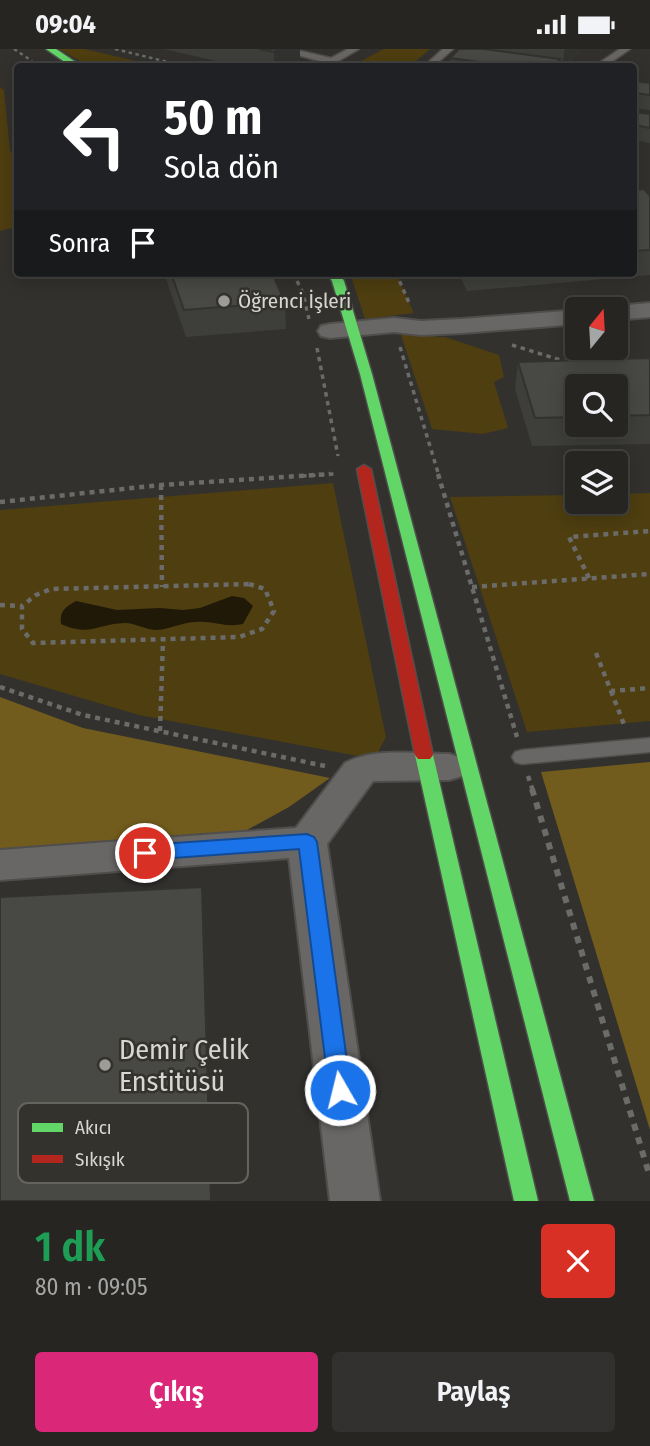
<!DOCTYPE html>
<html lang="tr">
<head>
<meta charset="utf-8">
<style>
  body { margin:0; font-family:"Fira Sans Condensed",sans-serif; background:#32312f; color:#f1f3f6; height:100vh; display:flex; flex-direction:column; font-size:26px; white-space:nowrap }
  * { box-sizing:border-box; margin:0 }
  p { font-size:23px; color:#a4a5a5 }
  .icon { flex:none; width:38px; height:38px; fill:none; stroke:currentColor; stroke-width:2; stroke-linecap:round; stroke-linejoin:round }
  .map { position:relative; height:1152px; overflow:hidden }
  .details { display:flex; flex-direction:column; background:#262522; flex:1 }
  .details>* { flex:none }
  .banner { position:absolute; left:14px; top:14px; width:623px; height:214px; border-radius:7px; box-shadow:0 4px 18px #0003,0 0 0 2px #424240; background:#202124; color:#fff; overflow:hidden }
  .needle { width:46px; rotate:18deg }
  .tools { position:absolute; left:565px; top:248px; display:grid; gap:14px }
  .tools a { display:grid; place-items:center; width:63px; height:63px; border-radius:7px; background:#262522; box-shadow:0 4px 18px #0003,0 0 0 2px #424240; font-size:35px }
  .pin { position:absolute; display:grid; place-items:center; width:60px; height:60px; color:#fff; margin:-30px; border:4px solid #fff; border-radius:50%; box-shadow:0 2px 7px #0007 }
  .me { position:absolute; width:77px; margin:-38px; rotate:352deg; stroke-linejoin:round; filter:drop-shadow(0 0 5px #0008) }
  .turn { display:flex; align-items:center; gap:24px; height:147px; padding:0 35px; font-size:32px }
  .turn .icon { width:91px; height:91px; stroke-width:2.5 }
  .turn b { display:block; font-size:49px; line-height:60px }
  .then { display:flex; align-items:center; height:66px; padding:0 35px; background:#0003; gap:14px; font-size:26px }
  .round { display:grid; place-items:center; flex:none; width:74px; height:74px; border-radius:7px; background:#32312f }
  .summary { display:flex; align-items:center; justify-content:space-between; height:119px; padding:0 35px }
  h1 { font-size:42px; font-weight:600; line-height:52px; color:#1e9e55 }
  .cta { display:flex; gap:14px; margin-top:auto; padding:14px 35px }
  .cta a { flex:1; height:80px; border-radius:7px; background:#db2777; color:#fff; font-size:28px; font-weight:600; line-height:80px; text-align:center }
  .cta a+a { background:#32312f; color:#f1f3f6 }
  .status { display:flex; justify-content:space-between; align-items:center; height:49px; padding:0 35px; background:#262522; direction:ltr }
  .status svg { height:19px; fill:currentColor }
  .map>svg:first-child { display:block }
  .green { fill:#4e3e10 }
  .forest { fill:#725c1d }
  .water { fill:#211907 }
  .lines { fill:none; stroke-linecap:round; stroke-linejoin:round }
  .lane-casing { stroke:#4f4e4c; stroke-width:3 }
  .street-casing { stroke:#4f4e4c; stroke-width:4 }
  .fast-casing { stroke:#4f4e4c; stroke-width:3 }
  .jam-casing { stroke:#4f4e4c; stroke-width:3 }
  .path-far3 { stroke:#6b6b69; stroke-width:2.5; stroke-dasharray:3.5 3.5; stroke-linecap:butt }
  .path-far2 { stroke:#6b6b69; stroke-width:3.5; stroke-dasharray:4.5 4.5; stroke-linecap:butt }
  .path-far1 { stroke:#6b6b69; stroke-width:4.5; stroke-dasharray:5 5; stroke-linecap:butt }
  .path { stroke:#6b6b69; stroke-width:6; stroke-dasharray:7 7; stroke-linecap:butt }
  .lane { fill:#686765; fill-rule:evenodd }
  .street { fill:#686765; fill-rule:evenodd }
  .fast { fill:#63d668; fill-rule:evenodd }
  .jam { fill:#b3261e; fill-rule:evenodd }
  .wall { fill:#3e3e3a; fill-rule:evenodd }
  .shaded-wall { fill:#323230 }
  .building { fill:#484844; stroke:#323230; stroke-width:2 }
  .route { fill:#1a73e8; stroke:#114b97; stroke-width:2 }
  .poi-dot { fill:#9d9c99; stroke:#34322c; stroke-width:2.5 }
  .labels { text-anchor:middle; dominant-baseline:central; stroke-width:5; stroke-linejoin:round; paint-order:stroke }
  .far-poi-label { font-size:21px; fill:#d7d6d3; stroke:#34322c; text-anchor:start }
  .near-poi-label { font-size:28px; fill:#d7d6d3; stroke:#34322c; text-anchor:start }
  .key { fill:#34322c; stroke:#65635e; stroke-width:2 }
  .key-label { font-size:19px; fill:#d7d6d3 }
</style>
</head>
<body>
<div class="status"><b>09:04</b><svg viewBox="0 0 49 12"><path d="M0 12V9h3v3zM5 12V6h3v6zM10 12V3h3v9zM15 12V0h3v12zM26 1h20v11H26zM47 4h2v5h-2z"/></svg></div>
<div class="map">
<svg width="650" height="1152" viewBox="0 0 650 1152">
  <rect width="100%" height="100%" fill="#32312e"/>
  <path class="green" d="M59 0H85L156 17H89Z
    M384 0H430L410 17H351Z
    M0 38 4 41 10 102 18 108 17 178 0 182Z
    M350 224H396L414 264 365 270Z
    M432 283 436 288H445L499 306 504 328 494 333 508 379 483 385 432 380 401 286Z
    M333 434 386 688 377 705 358 707 139 666 0 625V461Z
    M650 444V672L527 683 450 448 577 446 578 453H616V445Z"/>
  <path class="forest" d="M0 648 83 679 330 729 289 758 236 787 0 804Z
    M650 713V1081L541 723Z"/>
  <path class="water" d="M232 547 244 549 253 557 243 575C226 579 212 571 194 573 182 574 169 580 157 581 146 581 135 574 125 574 96 575 91 588 61 575 60 562 64 559 76 552L117 561 160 559 183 561 200 559Z"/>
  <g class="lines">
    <g class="lane-casing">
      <path id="lane" d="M276 0H292L331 9 348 0H359L328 18H320L323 13Z
        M443 0H453L433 18H423Z
        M620 0H630L604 18H593Z
        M650 689V703L522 715 515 713 512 708 515 703 522 701Z"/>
    </g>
    <g class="street-casing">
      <path id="street" d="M650 254V268L616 271V261H606L616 257Z
        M578 261V275L462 284 421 286 394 283 330 289 321 287 318 282 321 277 330 275 394 269 421 272 462 270Z
        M449 705 462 709 468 718 462 727 449 731 373 732 327 795 380 1152H330L289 809 0 831V801L296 779 345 714C374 698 416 705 449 705Z"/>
    </g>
    <g class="fast-casing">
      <path id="fast" d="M46 0H56L83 18H72Z
        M327 224H339L344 232 372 325 594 1152H570L360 325 332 232Z
        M424 700 430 702 433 706 538 1152H514L415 706 418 702Z"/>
    </g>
    <g class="jam-casing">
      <path id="jam" d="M364 416 371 420 433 706 430 710H418L415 706 357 420Z"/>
    </g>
    <path class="path-far3" d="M14 0 32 12
      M115 0 188 18"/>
    <path class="path-far2" d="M293 224 303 244 309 270
      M396 224 410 256
      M512 296 567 313
      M400 298 439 427
      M317 299 338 407
      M302 427 334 425"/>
    <path class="path-far1" d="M438 425 517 688
      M161 436 162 538
      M0 453 161 436 330 425
      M589 529 569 488 650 482
      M249 535 265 540 274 562 262 580 239 588 33 594 22 580V557L36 546 51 540Z
      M472 538 650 525
      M0 556 22 557
      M596 604 611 642 650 639
      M0 638 83 666 325 717
      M611 642 625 678
      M160 682 163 591
      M528 727 533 742"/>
    <path class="path" d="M532 740 650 1128"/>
    <use href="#lane" class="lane"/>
    <use href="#street" class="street"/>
    <use href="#fast" class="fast"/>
    <use href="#jam" class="jam"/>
  </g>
  <path class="wall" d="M164 0H300V11L288 18H242Z
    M459 0H581L564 18H449L450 9Z
    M634 32 650 34V61L634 59Z
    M634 63 650 65V94L634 91Z
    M634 141 650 147V226L467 242 458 224H634Z
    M164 224H272L285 253 286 280 186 288Z
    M650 309V395L532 397 515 340 518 313ZM578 338H616V376H578Z"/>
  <path class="shaded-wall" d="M281 0H300V11L288 18H274V3Z
    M566 0H581L563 18 564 1Z
    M560 10V18H554Z
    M202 838 205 870 214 1152H211Z"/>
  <path class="building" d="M259 0H281L274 3Z
    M459 0H484L560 10 554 18H517L450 9Z
    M634 32 650 34V46L634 44Z
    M634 63 650 65V79L634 76Z
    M644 140 650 147V201L634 202V141Z
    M171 224H272L285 253 184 261Z
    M650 309V366L616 367V338H578V368L535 369 518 313Z
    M202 838 211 1152H0V848Z"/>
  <path class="route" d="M307 785 314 788 317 793 351 1041 348 1048 340 1051 332 1048 329 1041 299 800 145 811 138 809 135 804 138 799 145 796Z"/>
  <g class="poi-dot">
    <circle cx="224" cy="252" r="7"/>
    <circle cx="105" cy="1016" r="7"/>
  </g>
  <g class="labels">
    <g class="far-poi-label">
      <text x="238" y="252">Öğrenci İşleri</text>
    </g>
    <g class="near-poi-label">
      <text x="119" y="1000">Demir Çelik<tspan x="119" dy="32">Enstitüsü</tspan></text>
    </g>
  </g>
  <rect x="18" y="1054" width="230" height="80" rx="10" class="key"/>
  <rect x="32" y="1074" width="31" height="9" fill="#63d668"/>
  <rect x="32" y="1106" width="31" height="8" fill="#b3261e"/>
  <g class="key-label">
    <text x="75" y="1085">Akıcı</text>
    <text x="75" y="1117">Sıkışık</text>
  </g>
</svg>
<div class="tools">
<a><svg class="needle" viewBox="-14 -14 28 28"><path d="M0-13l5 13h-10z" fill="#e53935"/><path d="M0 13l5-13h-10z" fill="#a4a5a5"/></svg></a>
<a><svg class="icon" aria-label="search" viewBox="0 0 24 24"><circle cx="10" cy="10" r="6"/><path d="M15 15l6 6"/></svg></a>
<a><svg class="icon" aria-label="layers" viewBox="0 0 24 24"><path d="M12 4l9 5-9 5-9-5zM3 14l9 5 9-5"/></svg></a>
</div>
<div class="pin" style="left:145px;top:804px;background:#d93025"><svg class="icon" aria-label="arrive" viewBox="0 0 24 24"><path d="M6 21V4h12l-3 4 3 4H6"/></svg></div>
<svg class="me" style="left:340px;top:1041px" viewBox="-20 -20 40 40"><circle r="17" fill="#1a73e8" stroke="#fff" stroke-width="3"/><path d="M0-11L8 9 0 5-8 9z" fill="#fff"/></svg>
<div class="banner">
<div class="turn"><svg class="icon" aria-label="left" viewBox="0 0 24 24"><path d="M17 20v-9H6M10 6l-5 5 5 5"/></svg><div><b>50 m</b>Sola dön</div></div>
<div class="then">Sonra<svg class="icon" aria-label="arrive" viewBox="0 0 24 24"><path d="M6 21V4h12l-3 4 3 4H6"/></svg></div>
</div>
</div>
<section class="details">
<div class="summary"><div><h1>1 dk</h1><p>80 m · 09:05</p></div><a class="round" style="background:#d93025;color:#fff"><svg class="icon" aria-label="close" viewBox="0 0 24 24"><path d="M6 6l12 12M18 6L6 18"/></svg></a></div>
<div class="cta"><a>Çıkış</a><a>Paylaş</a></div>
</section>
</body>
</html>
